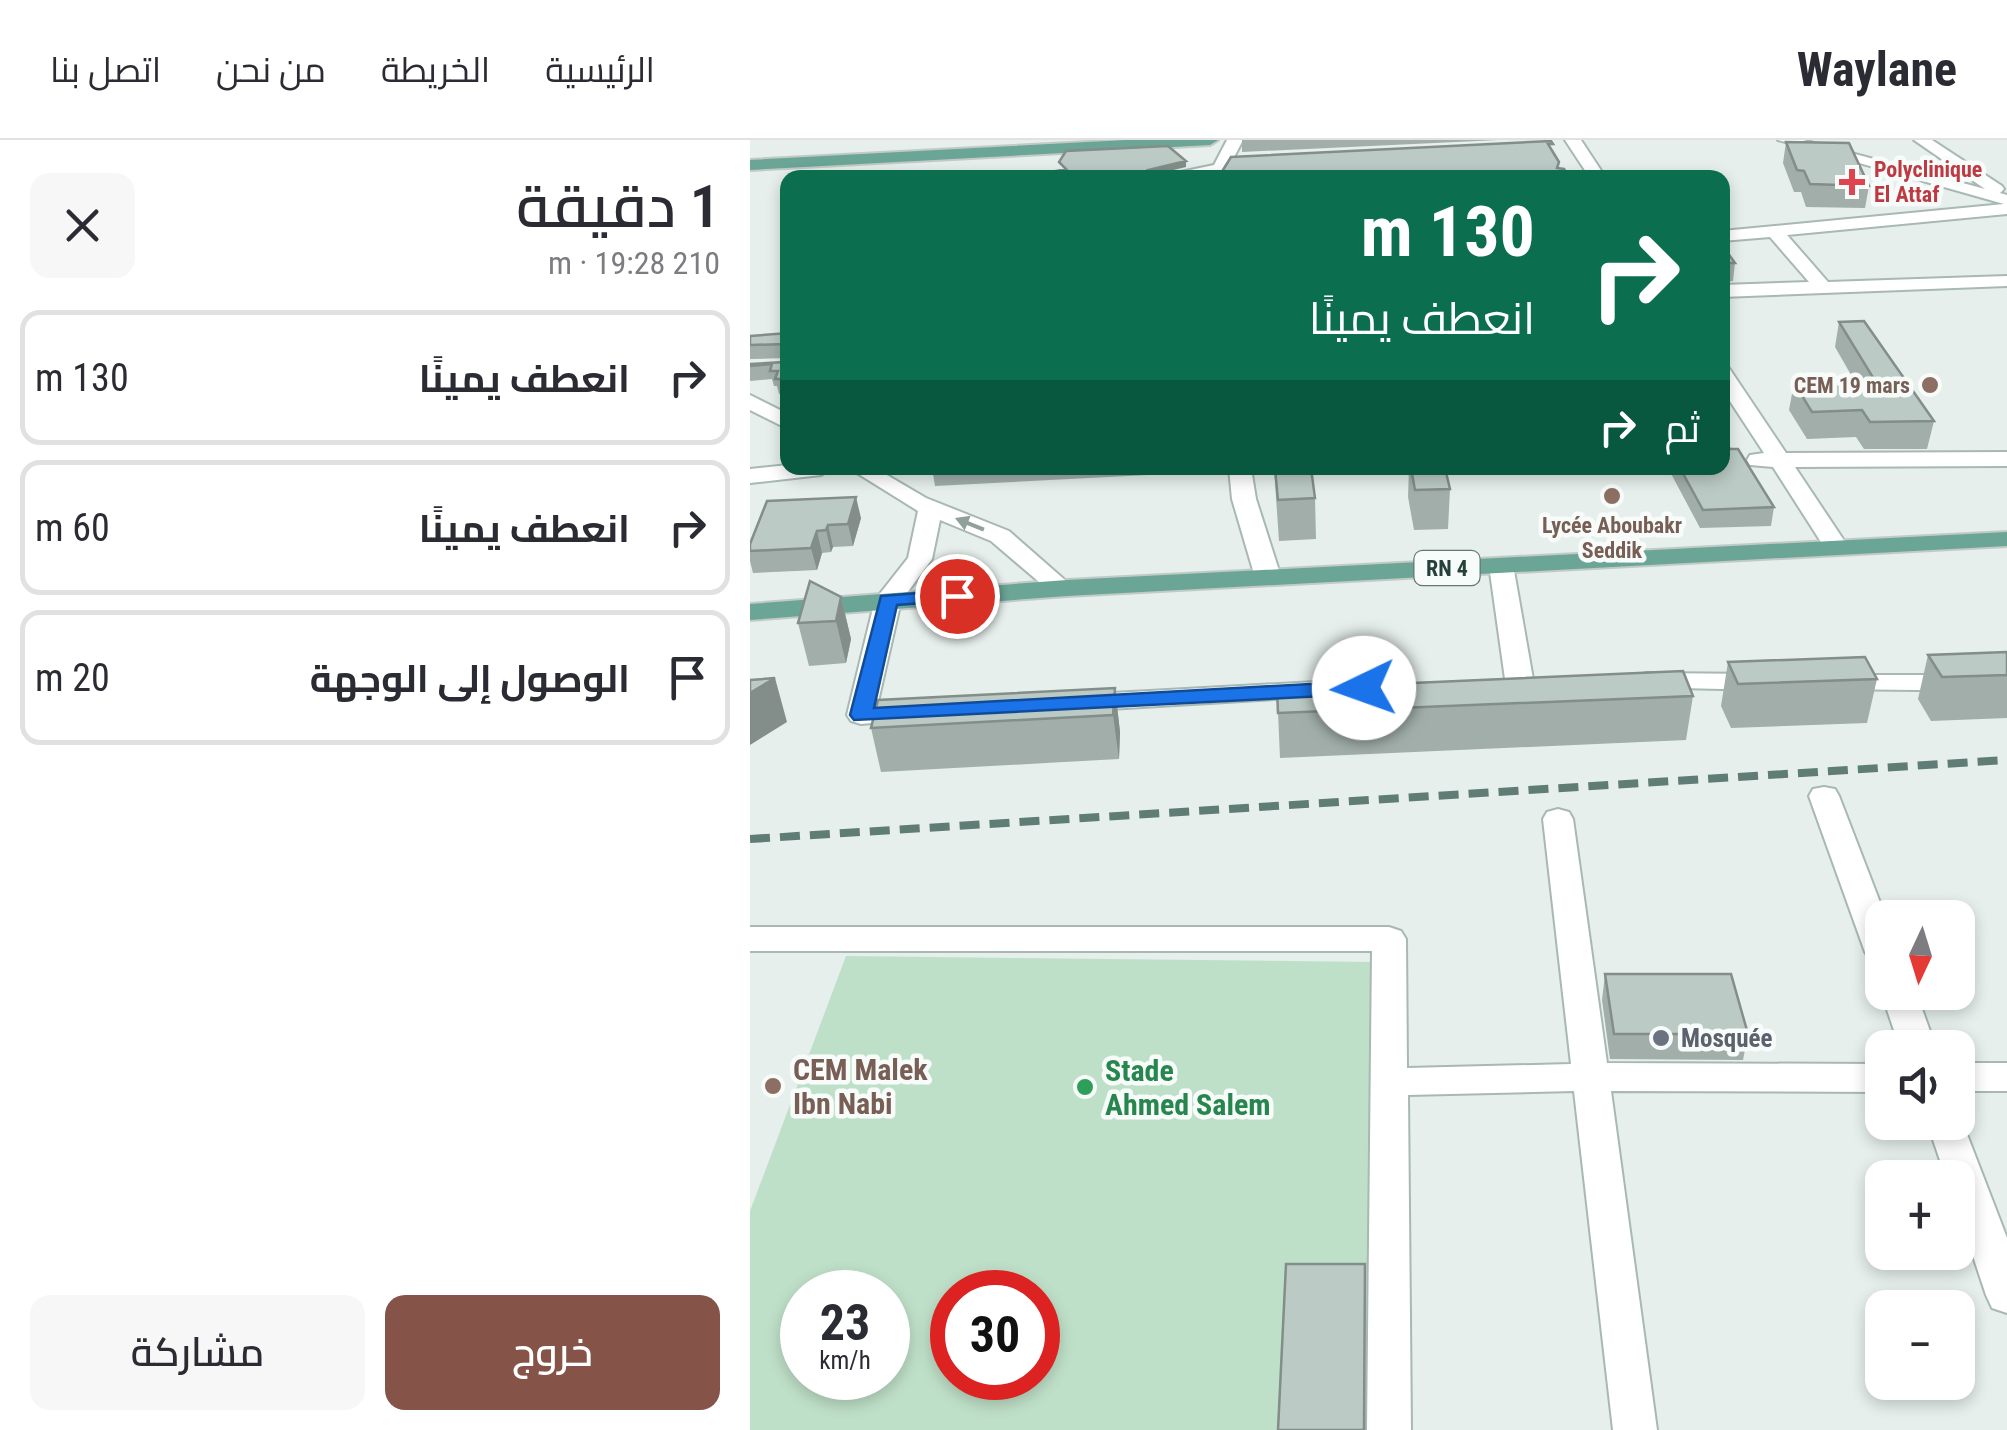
<!DOCTYPE html>
<html lang="ar">
<head>
<meta charset="utf-8">
<style>
  body { margin:0; font-family:"Roboto Condensed",Cairo,sans-serif; background:#f7f7f7; color:#2b2b33; direction:rtl; height:100vh; display:flex; flex-direction:column; font-size:38px; white-space:nowrap }
  * { box-sizing:border-box; margin:0 }
  p { font-size:32px; color:#7c7c81 }
  .icon { flex:none; width:55px; height:55px; fill:none; stroke:currentColor; stroke-width:2; stroke-linecap:round; stroke-linejoin:round }
  .map { position:relative; flex:1; overflow:hidden; direction:ltr }
  .drawer { display:flex; flex-direction:column; background:#fff; width:750px }
  .drawer>* { flex:none }
  .top-card { position:absolute; left:30px; top:30px; width:950px; height:305px; border-radius:20px; box-shadow:0 5px 15px #0003; direction:rtl; background:#0b6e4f; color:#fff; overflow:hidden }
  .needle { width:65px; rotate:184deg }
  .fabs { position:absolute; left:1115px; top:760px; display:grid; gap:20px }
  .fabs a { display:grid; place-items:center; width:110px; height:110px; border-radius:20px; background:#fff; box-shadow:0 5px 15px #0003; font-size:50px }
  .speed { position:absolute; left:30px; top:1130px; display:flex; gap:20px; font-size:50px; font-weight:700; text-align:center }
  .speed>* { display:grid; place-content:center; width:130px; height:130px; border-radius:50%; background:#fff; box-shadow:0 5px 15px #0003; line-height:1 }
  .speed small { font-size:25px; font-weight:400 }
  .speed .limit { border:15px solid #d22; background:#fff; color:#111 }
  .pin { position:absolute; display:grid; place-items:center; width:85px; height:85px; color:#fff; margin:-42px; border:5px solid #fff; border-radius:50%; box-shadow:0 2px 10px #0007 }
  .me { position:absolute; width:110px; margin:-55px; rotate:267deg; stroke-linejoin:round; filter:drop-shadow(0 0 8px #0008) }
  .turn { display:flex; align-items:center; gap:35px; height:210px; padding:0 30px; font-size:45px }
  .turn .icon { width:130px; height:130px; stroke-width:2.5 }
  .turn b { display:block; font-size:70px; line-height:85px }
  .then { display:flex; align-items:center; height:95px; padding:0 30px; background:#0003; gap:20px; font-size:38px }
  .round { display:grid; place-items:center; flex:none; width:105px; height:105px; border-radius:20px; background:#f7f7f7 }
  .headline { display:flex; align-items:center; justify-content:space-between; height:170px; padding:0 30px }
  h1 { font-size:60px; font-weight:600; line-height:75px }
  .action { display:flex; gap:20px; margin-top:auto; padding:20px 30px }
  .action a { flex:1; height:115px; border-radius:20px; background:#855347; color:#fff; font-size:40px; font-weight:600; line-height:115px; text-align:center }
  .action a+a { background:#f7f7f7; color:#2b2b33 }
  ul { padding:0; list-style:none }
  li { display:flex; align-items:center; gap:30px; height:135px; margin:0 20px 15px; padding:0 10px; border:5px solid #e1e1e2; border-radius:20px }
  li div { flex:1 }
  li b { display:block; font-size:38px }
  li em { font-style:normal }
  header { display:flex; align-items:center; gap:60px; box-sizing:border-box; height:140px; padding:0 50px; background:#fff; border-bottom:2px solid #e1e1e2 }
  header strong { font-size:48px }
  nav { display:flex; gap:55px; margin-inline-start:auto; font-size:35px }
  main { display:flex; flex:1; min-height:0 }
  .map>svg:first-child { display:block }
  .green { fill:#bfe0c8; fill-rule:evenodd }
  .lines { fill:none; stroke-linecap:round; stroke-linejoin:round }
  .minor-casing { stroke:#a8b8b2; stroke-width:4 }
  .major-casing { stroke:#c2cac8; stroke-width:4 }
  .minor { fill:#fff; fill-rule:evenodd }
  .major { fill:#6aa596; fill-rule:evenodd }
  .rail { stroke:#5f7d75; stroke-width:8; stroke-dasharray:20 10; stroke-linecap:butt }
  .wall { fill:#a1aea9 }
  .shaded-wall { fill:#838d89 }
  .building { fill:#bbcac4; stroke:#838d89; stroke-width:2.5 }
  .oneway { fill:#92a09c }
  .route { fill:#1a73e8; stroke:#114b97; stroke-width:2.5 }
  .health-dot { fill:#e0444e; stroke:#f7fbf9; stroke-width:4 }
  .education-dot { fill:#8d6e63; stroke:#f7fbf9; stroke-width:4 }
  .worship-dot { fill:#6b7280; stroke:#f7fbf9; stroke-width:4 }
  .leisure-dot { fill:#2e9e5b; stroke:#f7fbf9; stroke-width:4 }
  .labels { text-anchor:middle; dominant-baseline:central; stroke-width:9; stroke-linejoin:round; paint-order:stroke }
  .far-health-label { font-size:22px; font-weight:bold; fill:#be3a42; stroke:#f7fbf9; text-anchor:start }
  .far-education-label { font-size:22px; font-weight:bold; fill:#785e54; stroke:#f7fbf9; text-anchor:end }
  .shield { fill:#f7fbf9; stroke:#637a73; stroke-width:2.5 }
  .shield-label { font-size:22px; font-weight:bold; fill:#24423a }
  .worship-label { font-size:25px; font-weight:bold; fill:#5b616d; stroke:#f7fbf9; text-anchor:start }
  .near-education-label { font-size:30px; font-weight:bold; fill:#785e54; stroke:#f7fbf9; text-anchor:start }
  .near-leisure-label { font-size:30px; font-weight:bold; fill:#27864d; stroke:#f7fbf9; text-anchor:start }
</style>
</head>
<body>
<header>
<strong>Waylane</strong>
<nav><a>الرئيسية</a><a>الخريطة</a><a>من نحن</a><a>اتصل بنا</a></nav>
</header>
<main>
<div class="map">
<svg width="1257" height="1290" viewBox="0 0 1257 1290">
  <rect width="100%" height="100%" fill="#e6efeb"/>
  <path class="green" d="M96 816 624 822 623 1290H0V1071ZM52 1152H138V1238H52ZM202 1152H288V1238H202Z"/>
  <g class="lines">
    <g class="minor-casing">
      <path id="minor" d="M477 0H493L473 38H402L464 25Z
        M815 0H831L856 38H840Z
        M1028 0H1053L1235 49 1164 0H1182L1252 46 1254 49 1250 53 1257 55V74L1037 95 1078 142 1257 136V146L972 157V145L1059 142 1020 97 972 101V91L1254 64Z
        M972 226 979 228 1036 313 1257 312V326L1045 327 1099 408 1096 413H1078L1023 327 1000 325 997 320 1000 315 1014 313 972 249Z
        M0 255 38 274V289L0 270Z
        M38 325V328H82L71 335 0 343V329Z
        M99 328H125L176 358 259 391 324 448 320 453H302L241 401 190 380 182 419 151 461 127 566H175L179 572 175 578 111 584 101 581 97 575 125 460 158 418 168 371Z
        M479 328H501L506 359 531 437 527 442 518 445 505 437 482 359Z
        M751 418 763 425 783 539 769 547 755 539 739 425Z
        M896 533 1015 534 1029 542 1015 550 886 547 882 541Z
        M1086 535H1257V551L1076 549 1072 543 1076 537Z
        M565 542 575 544 579 550 575 556 326 571 312 563 326 555Z
        M1074 647 1085 649 1089 656 1136 778H1132V824L1120 820 1115 812 1059 656 1063 649Z
        M808 669 819 672 823 679 857 923 1132 924V952L861 951 907 1290H863L824 951 658 955 661 1290H617L622 811H0V787H639L651 791 656 799 657 928 821 924 793 679 797 672Z
        M1132 849V852H1166L1186 908H1150L1131 852Z
        M1208 923H1257V951H1208Z
        M1208 971 1257 1098V1173L1242 1168 1236 1155 1208 1071V1038H1196L1177 982H1208Z"/>
    </g>
    <g class="major-casing">
      <path id="major" d="M376 0H468L460 5 0 30V20Z
        M1257 392V406L317 456 0 480V464L317 440Z"/>
    </g>
    <use href="#minor" class="minor"/>
    <use href="#major" class="major"/>
    <path class="rail" d="M0 699 1257 620"/>
  </g>
  <path class="wall" d="M492 0H748L492 12Z
    M1036 2 1119 46 1115 68 1056 67 1051 52H1044L1033 23Z
    M972 105 985 123 983 141 972 142Z
    M1089 182 1184 281 1177 309H1114L1106 297 1057 299 1039 270 1044 243 1104 240 1085 207Z
    M38 193V218L0 219V196Z
    M38 219V254H29L27 246H24L22 239 0 241V224L35 222Z
    M980 309 1024 367 1021 386 950 388 918 328H972Z
    M182 328H476V331L185 346Z
    M524 328H561L565 358 566 399 529 401Z
    M659 328H695L700 349 698 389 664 390 658 357Z
    M17 361 111 378 103 406 83 407 81 412 72 413 67 430 3 433 0 421V404Z
    M91 457 101 499 96 523 59 526 48 483Z
    M1257 512V578L1181 581 1168 559 1178 515Z
    M978 522 1127 539 1117 583 981 588 971 566Z
    M365 548 370 592 369 619 131 632 121 588Z
    M527 549 943 556 936 600 530 618Z
    M855 834 998 894 993 920 860 919 852 860Z"/>
  <path class="shaded-wall" d="M436 21V27L399 36 398 30Z
    M106 357 111 378 103 406 98 384Z
    M78 385 83 407 81 412 76 390Z
    M67 391 72 413 67 430 61 408Z
    M91 457 101 499 96 523 86 481Z
    M25 538 37 582 0 605V553Z
    M365 548 370 592 369 619 363 575Z"/>
  <path class="building" d="M801 1 803 4H798L809 22 807 28 814 29 820 38H468L481 17Z
    M1036 2 1099 3 1119 46 1060 44 1054 31 1047 30Z
    M418 6 436 21 398 30 402 36H432L431 38H272L316 29 309 22 316 11Z
    M972 105 985 123H972Z
    M1114 181 1184 281 1120 282 1112 270 1062 272 1044 243 1124 239 1089 182Z
    M38 193V208L37 204 0 205V196Z
    M38 219V239H25L28 231H20L22 224 0 226V224L35 222Z
    M972 298 980 309H988L1024 367 953 370 930 328H972Z
    M182 328H238L182 330Z
    M525 328H561L565 358 528 360Z
    M661 328H695L700 349 665 350Z
    M106 357 98 384 78 385 76 390 67 391 61 408 0 411V404L17 361Z
    M60 441 91 457 86 481 48 483Z
    M1257 512V535L1192 537 1178 515Z
    M1115 517 1127 539 988 544 978 522Z
    M933 531 943 556 528 573 527 549Z
    M25 538 0 553V540Z
    M365 548 363 575 121 588 128 560Z
    M855 834H981L998 894H864Z
    M536 1124H615L614 1290H528Z"/>
  <defs><path id="oneway-solid" d="M-6-.8H1V-3.2L6.5 0L1 3.2V.8H-6Z" transform="scale(2.5)"/></defs>
  <use class="oneway" href="#oneway-solid" transform="translate(220 384) rotate(-158)"/>
  <path class="route" d="M207 450 214 451V460L147 465 124 568 614 541 625 548 614 554 104 580 100 575 131 456Z"/>
  <path class="health-dot" d="M1097 27h10v10h10v10h-10v10h-10v-10h-10v-10h10z"/>
  <g class="education-dot">
    <circle cx="1180" cy="245" r="10"/>
    <circle cx="862" cy="356" r="10"/>
    <circle cx="23" cy="946" r="10"/>
  </g>
  <circle class="worship-dot" cx="911" cy="898" r="10"/>
  <circle class="leisure-dot" cx="335" cy="947" r="10"/>
  <g class="labels">
    <g class="far-health-label">
      <text x="1124" y="29">Polyclinique<tspan x="1124" dy="25">El Attaf</tspan></text>
    </g>
    <g class="far-education-label">
      <text x="1160" y="245">CEM 19 mars</text>
      <text x="862" y="385" text-anchor="middle">Lycée Aboubakr<tspan x="862" dy="25">Seddik</tspan></text>
    </g>
    <rect class="shield" x="664.5" y="411" width="65" height="34" rx="8"/>
    <g class="shield-label">
      <text x="697" y="428">RN 4</text>
    </g>
    <g class="worship-label">
      <text x="931" y="898">Mosquée</text>
    </g>
    <g class="near-education-label">
      <text x="43" y="929">CEM Malek<tspan x="43" dy="34">Ibn Nabi</tspan></text>
    </g>
    <g class="near-leisure-label">
      <text x="355" y="930">Stade<tspan x="355" dy="34">Ahmed Salem</tspan></text>
    </g>
  </g>
</svg>
<div class="fabs">
<a><svg class="needle" viewBox="-14 -14 28 28"><path d="M0-13l5 13h-10z" fill="#e53935"/><path d="M0 13l5-13h-10z" fill="#7c7c81"/></svg></a>
<a><svg class="icon" aria-label="sound" viewBox="0 0 24 24"><path d="M4 9h4l5-4v14l-5-4H4zM17 9q2 3 0 6"/></svg></a>
<a>+</a>
<a>−</a>
</div>
<div class="speed"><div>23<small>km/h</small></div><div class="limit">30</div></div>
<div class="pin" style="left:207px;top:456px;background:#d93025"><svg class="icon" aria-label="arrive" viewBox="0 0 24 24"><path d="M6 21V4h12l-3 4 3 4H6"/></svg></div>
<svg class="me" style="left:614px;top:548px" viewBox="-20 -20 40 40"><circle r="19" fill="#fff"/><path d="M0-13L10 11 0 6-10 11z" fill="#1a73e8"/></svg>
<div class="top-card">
<div class="turn"><svg class="icon" aria-label="right" viewBox="0 0 24 24"><path d="M7 20v-9h11M14 6l5 5-5 5"/></svg><div><b>130 m</b>انعطف يمينًا</div></div>
<div class="then">ثم<svg class="icon" aria-label="right" viewBox="0 0 24 24"><path d="M7 20v-9h11M14 6l5 5-5 5"/></svg></div>
</div>
</div>
<section class="drawer">
<div class="headline"><div><h1>1 دقيقة</h1><p>210 m · 19:28</p></div><a class="round"><svg class="icon" aria-label="close" viewBox="0 0 24 24"><path d="M6 6l12 12M18 6L6 18"/></svg></a></div>
<ul>
<li><svg class="icon" aria-label="right" viewBox="0 0 24 24"><path d="M7 20v-9h11M14 6l5 5-5 5"/></svg><div><b>انعطف يمينًا</b></div><em>130 m</em></li>
<li><svg class="icon" aria-label="right" viewBox="0 0 24 24"><path d="M7 20v-9h11M14 6l5 5-5 5"/></svg><div><b>انعطف يمينًا</b></div><em>60 m</em></li>
<li><svg class="icon" aria-label="arrive" viewBox="0 0 24 24"><path d="M6 21V4h12l-3 4 3 4H6"/></svg><div><b>الوصول إلى الوجهة</b></div><em>20 m</em></li>
</ul>
<div class="action"><a>خروج</a><a>مشاركة</a></div>
</section>
</main>
</body>
</html>
